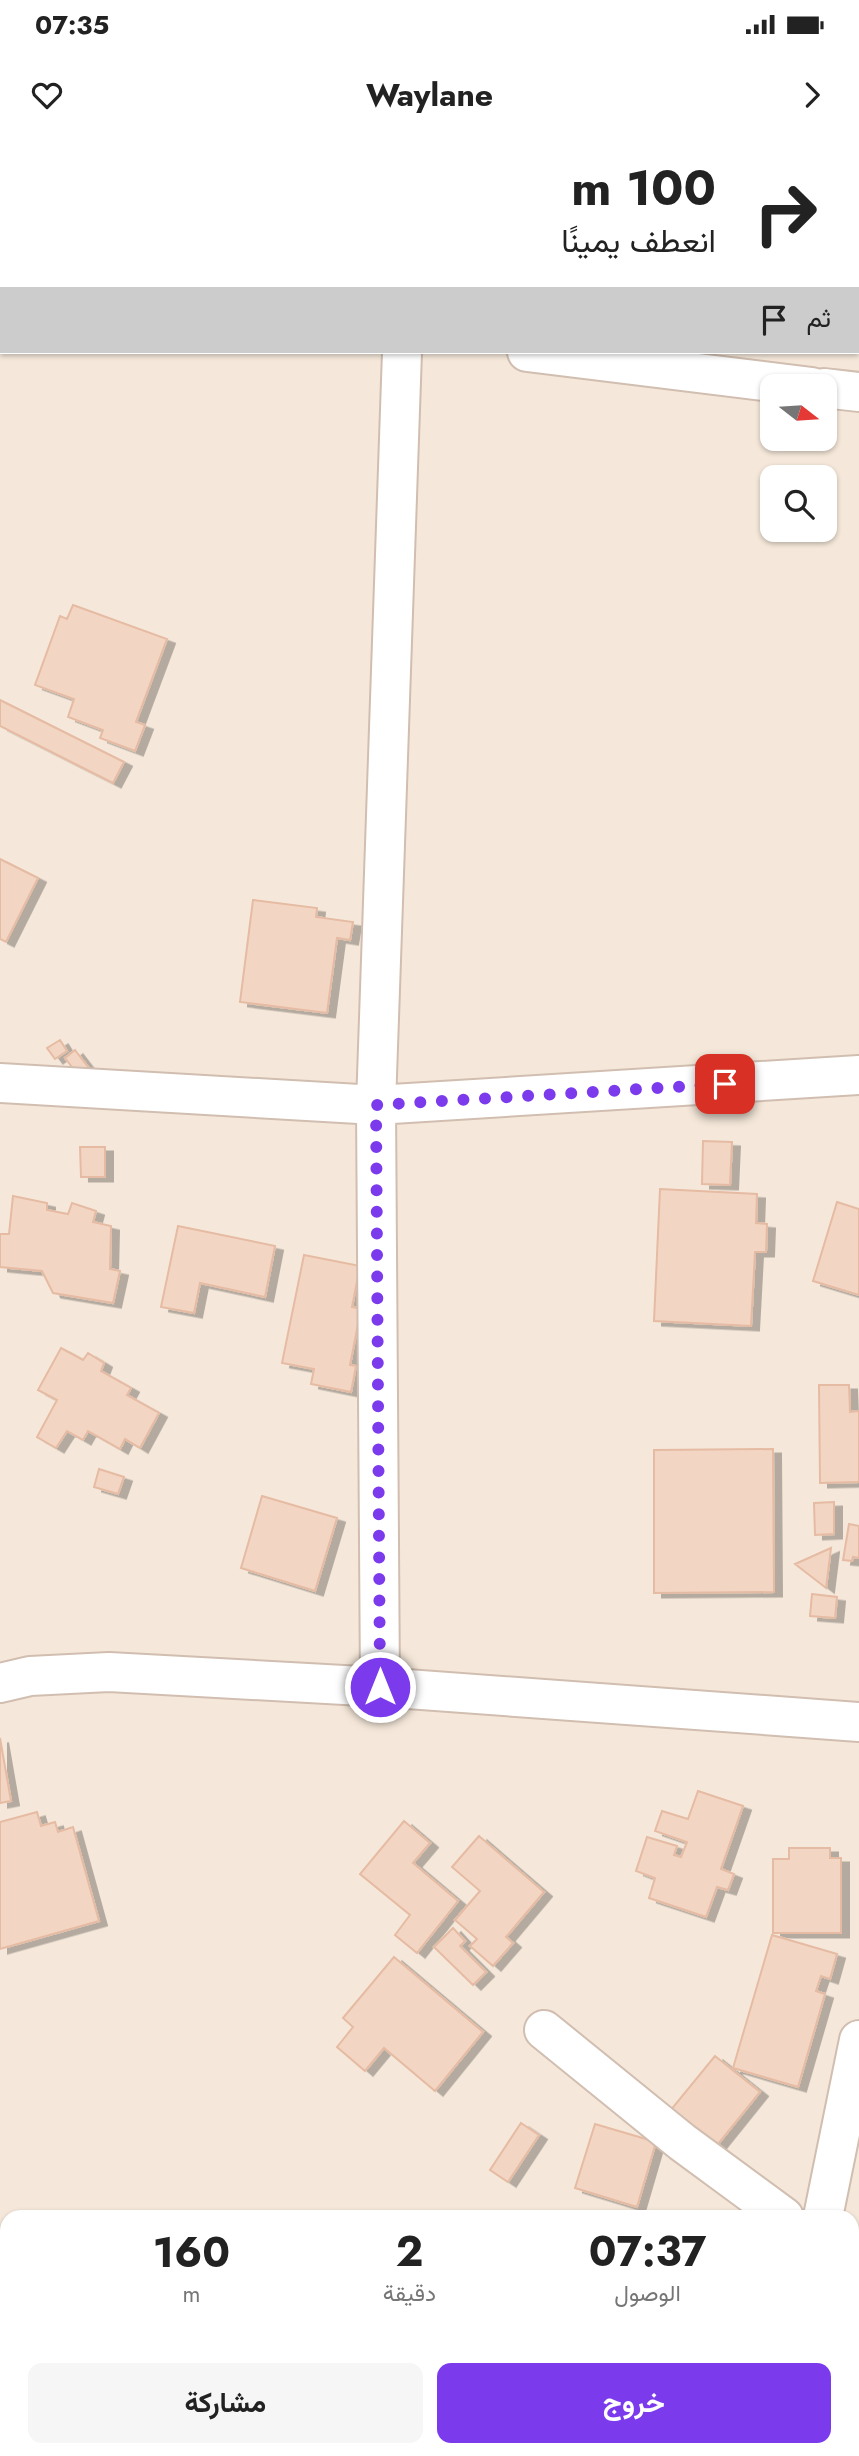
<!DOCTYPE html>
<html lang="ar">
<head>
<meta charset="utf-8">
<style>
  body { margin:0; font-family:Jost,Vazirmatn,sans-serif; background:#f6f6f6; color:#222; direction:rtl; height:100vh; display:flex; flex-direction:column; font-size:26px; white-space:nowrap }
  * { box-sizing:border-box; margin:0 }
  p { font-size:23px; color:#767676 }
  .icon { flex:none; width:38px; height:38px; fill:none; stroke:currentColor; stroke-width:2; stroke-linecap:round; stroke-linejoin:round }
  .map { position:relative; flex:1; overflow:hidden; direction:ltr }
  .panel { position:absolute; left:0px; top:2070px; width:859px; height:247px; display:flex; flex-direction:column; background:#fff; border-radius:21px 21px 0 0; box-shadow:0 2px 5px #0004; direction:rtl }
  .panel>* { flex:none }
  .hud { position:absolute; left:0px; top:0px; width:859px; height:214px; box-shadow:0 2px 5px #0004; direction:rtl; background:#fff; color:#222; overflow:hidden }
  .needle { width:46px; rotate:107deg }
  .tools { position:absolute; left:760px; top:234px; display:grid; gap:14px }
  .tools a { display:grid; place-items:center; width:77px; height:77px; border-radius:14px; background:#fff; box-shadow:0 2px 5px #0004; font-size:35px }
  .pin { position:absolute; display:grid; place-items:center; width:60px; height:60px; color:#fff; margin:-30px; border-radius:14px; box-shadow:0 4px 10px #0006 }
  .me { position:absolute; width:77px; margin:-38px; rotate:0deg; stroke-linejoin:round; filter:drop-shadow(0 0 5px #0008) }
  .turn { display:flex; align-items:center; gap:24px; height:147px; padding:0 28px; font-size:32px }
  .turn .icon { width:91px; height:91px; stroke-width:2.5 }
  .turn b { display:block; font-size:49px; line-height:60px }
  .then { display:flex; align-items:center; height:66px; padding:0 28px; background:#0003; gap:14px; font-size:26px }
  .eta { display:flex; justify-content:space-evenly; align-items:center; height:119px; text-align:center }
  .eta b { font-size:42px; font-weight:700; line-height:49px }
  .button { display:flex; gap:14px; margin-top:auto; padding:14px 28px }
  .button a { flex:1; height:80px; border-radius:14px; background:#7c3aed; color:#fff; font-size:28px; font-weight:700; line-height:80px; text-align:center }
  .button a+a { background:#f6f6f6; color:#222 }
  .status { display:flex; justify-content:space-between; align-items:center; height:49px; padding:0 35px; background:#fff; direction:ltr }
  .status svg { height:19px; fill:currentColor }
  header { display:flex; justify-content:space-between; align-items:center; height:91px; padding:0 28px; background:#fff; font-size:32px; font-weight:700 }
  .map>svg:first-child { display:block }
  .residential { fill:#f5e8da; fill-rule:evenodd }
  .building { fill:#f3d5c3; stroke:#e6bba3; stroke-width:2; filter:url(#shadow) }
  .lines { fill:none; stroke-linecap:round; stroke-linejoin:round }
  .minor-casing { stroke:#d1beb0; stroke-width:42 }
  .minor { stroke:#fff; stroke-width:38 }
  .route { stroke:#7c3aed; stroke-width:12; stroke-dasharray:0 21.6 }
</style>
</head>
<body>
<div class="status"><b>07:35</b><svg viewBox="0 0 49 12"><path d="M0 12V9h3v3zM5 12V6h3v6zM10 12V3h3v9zM15 12V0h3v12zM26 1h20v11H26zM47 4h2v5h-2z"/></svg></div>
<header><svg class="icon" aria-label="forward" viewBox="0 0 24 24"><path d="M9 5l7 7-7 7"/></svg>Waylane<svg class="icon" aria-label="heart" viewBox="0 0 24 24"><path d="M12 20l-8-8c-3-5 5-10 8-4 3-6 11-1 8 4z"/></svg></header>
<div class="map">
<svg width="859" height="2316" viewBox="0 0 859 2316">
  <defs>
    <filter id="shadow"><feDropShadow dx="8" dy="4.5" stdDeviation="0" flood-color="#0004"/></filter>
  </defs>
  <rect width="100%" height="100%" fill="#fdf6ec"/>
  <path class="residential" d="M0 0H859V2316H0ZM2 2H858V212H2ZM772 247H824V299H772ZM772 338H824V390H772ZM7 2077H852V2310H7Z"/>
  <path class="building" d="M502 0H629L628 2H502Z
    M674 0H786L785 2H673Z
    M73 465 167 499 136 582 145 585 135 611 100 598 103 590 68 577 74 559 35 545 60 476 67 479Z
    M0 560 124 622 113 643 0 586Z
    M0 719 38 738 6 802 0 799Z
    M253 760 317 768 316 777 353 782 350 800 337 798 327 873 240 862Z
    M60 900 67 911 55 919 47 908Z
    M75 910 95 936 85 944 65 918Z
    M703 1001 732 1002 730 1045 702 1044Z
    M80 1007H105V1037H81Z
    M660 1049 757 1054 756 1083 767 1084 766 1112H755L751 1186 654 1181Z
    M13 1056 47 1063V1070L68 1074 72 1063 96 1071 93 1082 111 1086 110 1129 120 1131 113 1163 53 1153 42 1131 0 1127V1094H9Z
    M837 1062 859 1069V1155L813 1141Z
    M178 1086 275 1106 265 1157 200 1143 194 1173 161 1167Z
    M304 1115 360 1126 352 1167 361 1169 350 1225 356 1226 351 1252 311 1244 314 1229 282 1223Z
    M61 1208 83 1220 88 1213 104 1223 101 1231 131 1248 127 1255 159 1273 140 1308 125 1299 120 1309 88 1291 83 1300 67 1291 56 1308 37 1297 57 1260 38 1250Z
    M819 1245H849L850 1272 859 1271V1342L820 1343Z
    M773 1309 774 1452 654 1453V1310Z
    M99 1329 124 1337 118 1354 94 1347Z
    M262 1356 337 1378 315 1451 241 1428Z
    M834 1362V1394L815 1395 814 1363Z
    M849 1384 859 1386V1418L853 1417 852 1421 843 1420Z
    M831 1408 826 1448 795 1424Z
    M812 1454 837 1457 835 1478 810 1476Z
    M0 1598 11 1661 0 1663Z
    M698 1651 743 1666 721 1729 734 1734 728 1750 717 1747 706 1777 649 1758 655 1738 636 1731 647 1697 677 1706 674 1715 681 1717 687 1702 655 1691 662 1671 688 1679Z
    M37 1672 41 1686 55 1682 58 1692 73 1687 99 1781 0 1809V1682Z
    M404 1681 430 1703 413 1723 458 1761 417 1813 395 1795 410 1775 360 1734Z
    M479 1696 544 1752 506 1797 513 1803 493 1826 470 1806 477 1799 455 1780 480 1751 452 1727Z
    M789 1708H830V1718H841V1793H773V1719H789Z
    M453 1788 465 1801 460 1806 486 1832 473 1845 434 1807Z
    M772 1795 837 1814 830 1839 821 1836 816 1851 825 1854 798 1947 733 1928Z
    M394 1817 483 1892 435 1951 384 1908 365 1931 337 1907 353 1887 343 1878Z
    M715 1916 760 1952 710 2014 665 1977Z
    M521 1983 539 1995 508 2042 490 2030Z
    M595 1984 656 2002 637 2067 575 2048Z
    M691 2310H731L752 2315 689 2316Z"/>
  <g class="lines">
    <g class="minor-casing">
      <path id="minor" d="M22 2 24 0
        M0 37 2 34
        M0 162 2 163
        M527 212 812 247
        M824 248 859 252
        M0 943 376 965 859 935
        M0 1543 30 1536 109 1532 380 1547 859 1582
        M380 1547 376 965 402 212
        M544 1890 682 2002 784 2077
        M823 2077 859 1900
        M852 2124 859 2128
        M775 2316 776 2310"/>
    </g>
    <use href="#minor" class="minor"/>
  </g>
  <g class="lines">
    <path class="route" d="M380 1547 376 965 725 944"/>
  </g>
</svg>
<div class="tools">
<a><svg class="needle" viewBox="-14 -14 28 28"><path d="M0-13l5 13h-10z" fill="#e53935"/><path d="M0 13l5-13h-10z" fill="#767676"/></svg></a>
<a><svg class="icon" aria-label="search" viewBox="0 0 24 24"><circle cx="10" cy="10" r="6"/><path d="M15 15l6 6"/></svg></a>
</div>
<div class="pin" style="left:725px;top:944px;background:#d93025"><svg class="icon" aria-label="arrive" viewBox="0 0 24 24"><path d="M6 21V4h12l-3 4 3 4H6"/></svg></div>
<svg class="me" style="left:380px;top:1547px" viewBox="-20 -20 40 40"><circle r="17" fill="#7c3aed" stroke="#fff" stroke-width="3"/><path d="M0-11L8 9 0 5-8 9z" fill="#fff"/></svg>
<div class="hud">
<div class="turn"><svg class="icon" aria-label="right" viewBox="0 0 24 24"><path d="M7 20v-9h11M14 6l5 5-5 5"/></svg><div><b>100 m</b>انعطف يمينًا</div></div>
<div class="then">ثم<svg class="icon" aria-label="arrive" viewBox="0 0 24 24"><path d="M6 21V4h12l-3 4 3 4H6"/></svg></div>
</div>
<section class="panel">
<div class="eta">
<div><b>07:37</b><p>الوصول</p></div>
<div><b>2</b><p>دقيقة</p></div>
<div><b>160</b><p>m</p></div>
</div>
<div class="button"><a>خروج</a><a>مشاركة</a></div>
</section>
</div>
</body>
</html>
